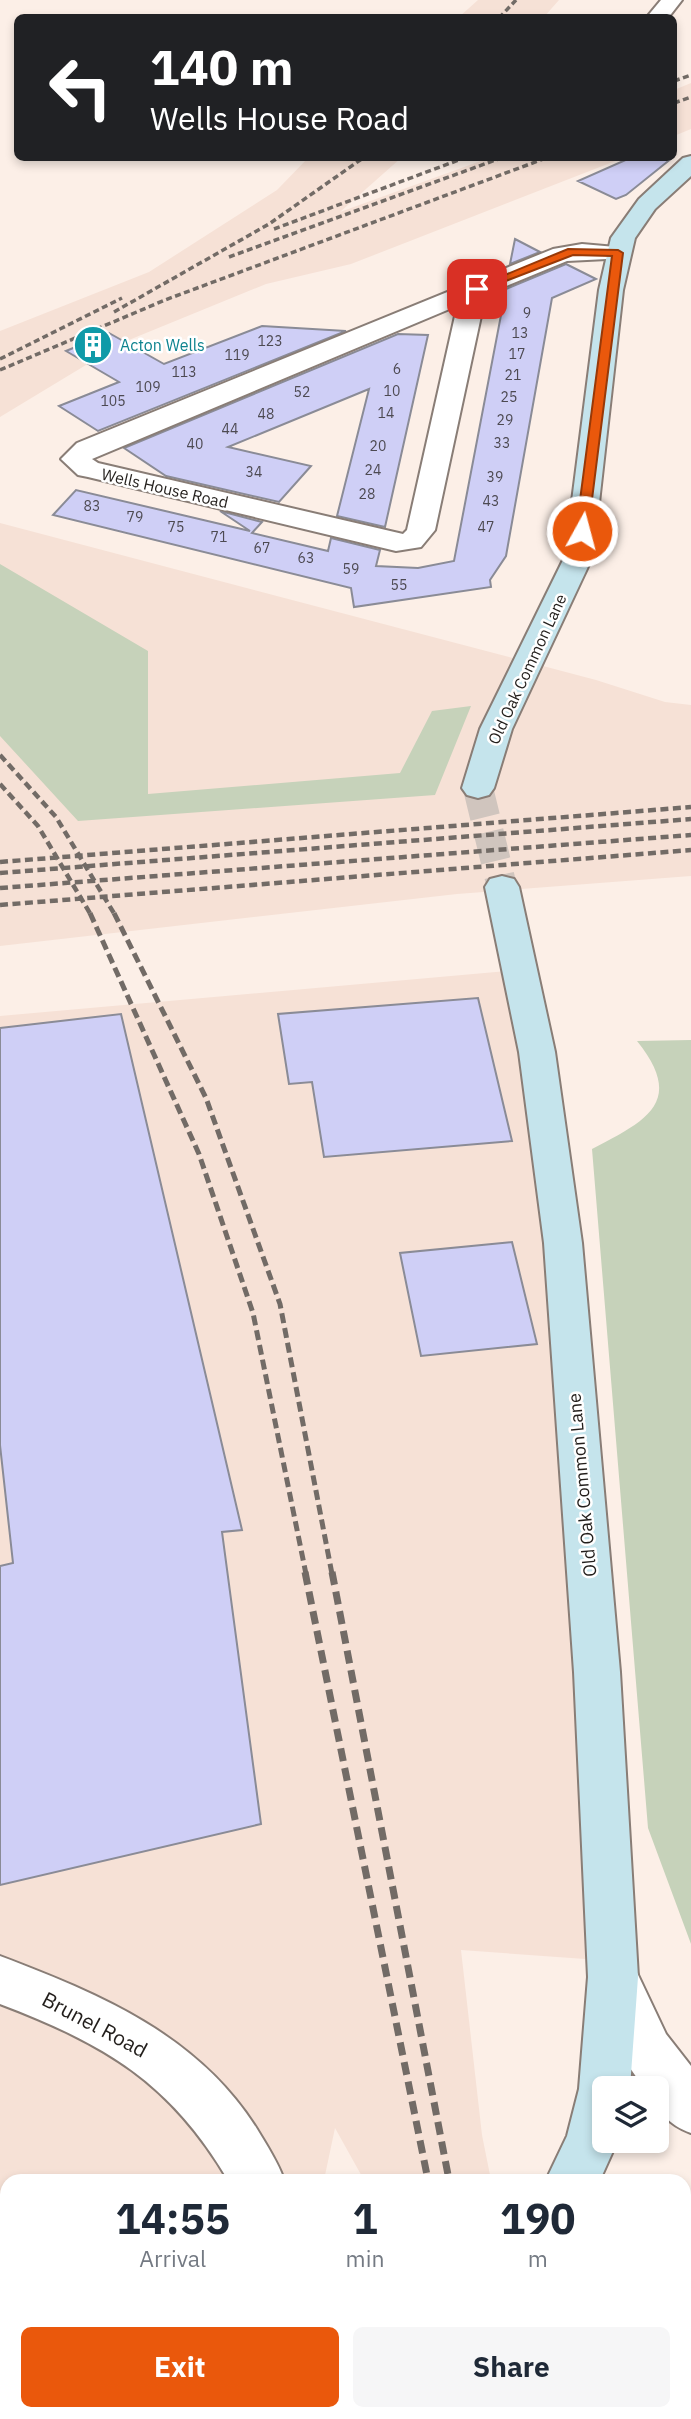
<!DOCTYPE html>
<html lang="en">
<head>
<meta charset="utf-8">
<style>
  body { margin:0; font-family:"IBM Plex Sans",sans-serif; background:#f6f6f7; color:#1f2937; height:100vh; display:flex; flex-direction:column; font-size:26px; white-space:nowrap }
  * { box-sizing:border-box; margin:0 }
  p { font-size:23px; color:#747a83 }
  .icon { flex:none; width:38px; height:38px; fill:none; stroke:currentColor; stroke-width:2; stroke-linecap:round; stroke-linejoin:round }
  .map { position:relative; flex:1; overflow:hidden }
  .drawer { position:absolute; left:0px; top:2174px; width:691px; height:247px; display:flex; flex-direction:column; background:#fff; border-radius:21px 21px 0 0; box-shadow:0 4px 10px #0003 }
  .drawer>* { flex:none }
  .hud { position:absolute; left:14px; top:14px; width:663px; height:147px; border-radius:10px; box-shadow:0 4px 10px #0003; background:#202124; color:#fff; overflow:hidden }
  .buttons { position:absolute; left:592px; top:2076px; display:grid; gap:14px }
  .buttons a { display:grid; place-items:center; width:77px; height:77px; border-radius:10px; background:#fff; box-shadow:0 4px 10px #0003; font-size:35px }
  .pin { position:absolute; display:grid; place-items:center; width:60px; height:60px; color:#fff; margin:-30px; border-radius:14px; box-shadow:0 4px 10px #0006 }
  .me { position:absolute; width:77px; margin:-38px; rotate:7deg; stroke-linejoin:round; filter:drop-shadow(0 0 5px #0008) }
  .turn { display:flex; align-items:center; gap:24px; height:147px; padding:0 21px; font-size:32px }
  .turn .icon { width:91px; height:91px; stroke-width:2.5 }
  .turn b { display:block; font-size:49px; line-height:60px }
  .eta { display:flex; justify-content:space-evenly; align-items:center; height:119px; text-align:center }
  .eta b { font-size:42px; font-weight:800; line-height:49px }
  .primary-button { display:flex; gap:14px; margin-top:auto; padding:14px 21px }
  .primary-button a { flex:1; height:80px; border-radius:10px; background:#ea580c; color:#fff; font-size:28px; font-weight:800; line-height:80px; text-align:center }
  .primary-button a+a { background:#f6f6f7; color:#1f2937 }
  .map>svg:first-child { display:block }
  .built { fill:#f6e1d6 }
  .green { fill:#c6d2ba }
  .forest { fill:#a3b591 }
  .building { fill:#cfcff6; stroke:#8a8b96; stroke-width:2 }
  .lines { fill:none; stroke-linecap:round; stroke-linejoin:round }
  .secondary-tunnel { stroke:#d0c5be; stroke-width:30; stroke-dasharray:30 15; stroke-linecap:butt }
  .street-casing { stroke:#897d76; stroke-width:4 }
  .secondary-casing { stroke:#897d76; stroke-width:4 }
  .street { fill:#fff; fill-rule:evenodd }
  .secondary { fill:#c5e4ec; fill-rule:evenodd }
  .rail-far3 { stroke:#726b66; stroke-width:3.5; stroke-dasharray:6 3.5; stroke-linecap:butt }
  .rail-far2 { stroke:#726b66; stroke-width:4.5; stroke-dasharray:8 4.5; stroke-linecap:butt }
  .rail-far1 { stroke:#726b66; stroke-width:5; stroke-dasharray:10 5; stroke-linecap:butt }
  .rail { stroke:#726b66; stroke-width:7; stroke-dasharray:13 7; stroke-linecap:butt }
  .route { fill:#ea580c; stroke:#983908; stroke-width:2 }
  .labels { text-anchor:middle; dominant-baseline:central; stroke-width:5; stroke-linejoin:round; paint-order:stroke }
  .number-label { font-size:14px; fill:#4d4a52 }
  .far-culture-label { font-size:16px; fill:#0d838f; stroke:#fff; text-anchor:start }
  .far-street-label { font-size:16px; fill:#221e1b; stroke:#fff }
  .street-label { font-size:18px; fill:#221e1b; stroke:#fff }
  .near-street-label { font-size:21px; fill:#221e1b; stroke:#fff }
</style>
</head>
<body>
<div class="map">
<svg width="691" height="2419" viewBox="0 0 691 2419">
  <rect width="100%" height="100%" fill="#fcefe7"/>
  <path class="built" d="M478 0H559L544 17H459Z
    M691 83V129L674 136V90Z
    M308 158H401L340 212 489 158H623L351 264 266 284 124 342 0 417V331L149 272 277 190Z
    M0 523 596 680 665 702 691 705V876L457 894 0 946Z
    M507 971 554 1244 579 1626 585 1959 461 1950 482 2135 491 2180H364L335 2128 324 2180H7V2413H278L277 2419H0V1016Z
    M441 2413H542L543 2419H442Z"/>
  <path class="green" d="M0 564 148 651V794L400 773 432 711 471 706 435 795 78 821 0 736Z
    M691 1040V1944L648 1828 592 1149C646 1121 686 1102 637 1041Z"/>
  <path class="forest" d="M684 2361 691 2377V2419H544L542 2413H684Z"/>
  <path class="building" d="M630 158H672L626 195 616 199 578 181Z
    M515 239 540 252 510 264Z
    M566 264 596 279 552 298 506 556 490 580 491 587 354 607 351 588 53 515 76 490 250 531 220 511 262 522 252 533 328 551 331 538 380 550 376 566 418 568 454 561 506 289Z
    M262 326 346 331 98 431 59 406 119 382 66 351 109 333 164 364Z
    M398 334 428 335 385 527 337 516 369 389 228 447 311 466 279 502 166 476 124 448Z
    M478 998 512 1141 324 1157 312 1082 289 1084 278 1014Z
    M121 1014 242 1530 222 1532 261 1824 0 1885V1566L13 1563 0 1445V1028Z
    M512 1242 537 1344 421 1356 400 1253Z"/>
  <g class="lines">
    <path class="secondary-tunnel" d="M478 788 502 887"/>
    <g class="street-casing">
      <path id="street" d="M661 0H682L668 18H646Z
        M582 244 627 248 630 253 627 258 567 261 472 300 481 316 435 530 421 547 396 551 88 477 78 475 61 459 77 443 553 249ZM452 308 455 316 407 530 403 534 98 463 92 459Z
        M613 1953 631 1960 666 2034 691 2066V2133C669 2125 656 2112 656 2088H644L630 2068 588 1977 595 1960Z
        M0 1956C100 1994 198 2035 257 2129 267 2146 278 2162 284 2180H228C170 2082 105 2044 0 2004Z
        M330 2413H388L390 2419H332Z"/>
    </g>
    <g class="secondary-casing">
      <path id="secondary" d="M691 156V176L655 209 635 238 623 290 593 556 512 729 494 788 489 795 478 798 467 795 462 788 480 729 565 556 599 290 611 238 639 199 683 158Z
        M502 876 514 879 519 887 555 1052 582 1243 620 1672 638 1977 630 2088H604V2140H618L600 2180H546L567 2136 579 2089 588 1977 574 1672 544 1243 519 1052 485 887 490 879Z
        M376 2413H434L432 2419H374Z"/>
    </g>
    <use href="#street" class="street"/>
    <use href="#secondary" class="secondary"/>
    <path class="rail-far3" d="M499 18 516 0
      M674 81 691 75
      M674 103 691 97
      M274 229 464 158
      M229 257 501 158
      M114 312 269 224 363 158
      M0 359 122 298
      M0 370 165 300 546 158"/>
    <path class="rail-far2" d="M0 755 56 817 115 915
      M0 784 38 826 91 915
      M0 862 691 807
      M0 873 691 819
      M0 888 691 835
      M0 905 691 850"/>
    <path class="rail-far1" d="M90 913 199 1154 253 1313 306 1574
      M114 913 206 1098 280 1304 332 1574"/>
    <path class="rail" d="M305 1572 428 2180
      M332 1572 449 2180
      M473 2413 474 2419
      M494 2413 495 2419"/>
  </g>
  <path class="route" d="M568 249 618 250 623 253 588 531 582 535 576 531 612 256 573 255 480 291 471 289Z"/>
  <defs>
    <g id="building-disc" transform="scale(2.0125)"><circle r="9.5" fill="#0f9aa8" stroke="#fff"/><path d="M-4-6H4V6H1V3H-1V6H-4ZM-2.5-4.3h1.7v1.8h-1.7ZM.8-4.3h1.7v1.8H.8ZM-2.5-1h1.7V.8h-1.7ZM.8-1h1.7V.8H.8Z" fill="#fff"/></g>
  </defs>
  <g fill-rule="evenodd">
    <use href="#building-disc" x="93" y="345"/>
  </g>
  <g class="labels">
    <g class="number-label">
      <text x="527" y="313">9</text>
      <text x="520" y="333">13</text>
      <text x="270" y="341">123</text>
      <text x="517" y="354">17</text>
      <text x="237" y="355">119</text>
      <text x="397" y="369">6</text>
      <text x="184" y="372">113</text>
      <text x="513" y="375">21</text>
      <text x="148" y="387">109</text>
      <text x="392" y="391">10</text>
      <text x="302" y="392">52</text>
      <text x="509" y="397">25</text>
      <text x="113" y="401">105</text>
      <text x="386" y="413">14</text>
      <text x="266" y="414">48</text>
      <text x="505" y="420">29</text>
      <text x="230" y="429">44</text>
      <text x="502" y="443">33</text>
      <text x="195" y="444">40</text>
      <text x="378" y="446">20</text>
      <text x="373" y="470">24</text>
      <text x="254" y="472">34</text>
      <text x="495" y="477">39</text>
      <text x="367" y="494">28</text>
      <text x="491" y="501">43</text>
      <text x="92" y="506">83</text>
      <text x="135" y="517">79</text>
      <text x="176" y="527">75</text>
      <text x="486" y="527">47</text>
      <text x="219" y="537">71</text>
      <text x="262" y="548">67</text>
      <text x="306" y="558">63</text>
      <text x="351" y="569">59</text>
      <text x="399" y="585">55</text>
    </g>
    <g class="far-culture-label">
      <text x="120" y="345">Acton Wells</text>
    </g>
    <g class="far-street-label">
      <text transform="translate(165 488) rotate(13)">Wells House Road</text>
      <text transform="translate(527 669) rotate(-65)">Old Oak Common Lane</text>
    </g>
    <g class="street-label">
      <text transform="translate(582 1485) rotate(-95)">Old Oak Common Lane</text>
    </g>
    <g class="near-street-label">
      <text transform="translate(95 2024) rotate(28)">Brunel Road</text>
    </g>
  </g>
</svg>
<div class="buttons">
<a><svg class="icon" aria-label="layers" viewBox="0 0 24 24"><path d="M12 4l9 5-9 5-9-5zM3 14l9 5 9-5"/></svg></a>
</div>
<div class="pin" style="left:477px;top:289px;background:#d93025"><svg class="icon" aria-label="arrive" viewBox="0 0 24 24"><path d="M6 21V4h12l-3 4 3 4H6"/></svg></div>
<svg class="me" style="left:582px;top:531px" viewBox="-20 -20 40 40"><circle r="17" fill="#ea580c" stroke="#fff" stroke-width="3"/><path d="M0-11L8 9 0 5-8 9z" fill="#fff"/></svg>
<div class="hud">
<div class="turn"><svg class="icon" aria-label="left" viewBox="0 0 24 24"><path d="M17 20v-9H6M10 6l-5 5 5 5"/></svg><div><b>140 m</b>Wells House Road</div></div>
</div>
<section class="drawer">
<div class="eta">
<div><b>14:55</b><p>Arrival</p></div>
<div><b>1</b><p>min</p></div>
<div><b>190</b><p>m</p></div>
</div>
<div class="primary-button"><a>Exit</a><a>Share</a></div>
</section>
</div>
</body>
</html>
